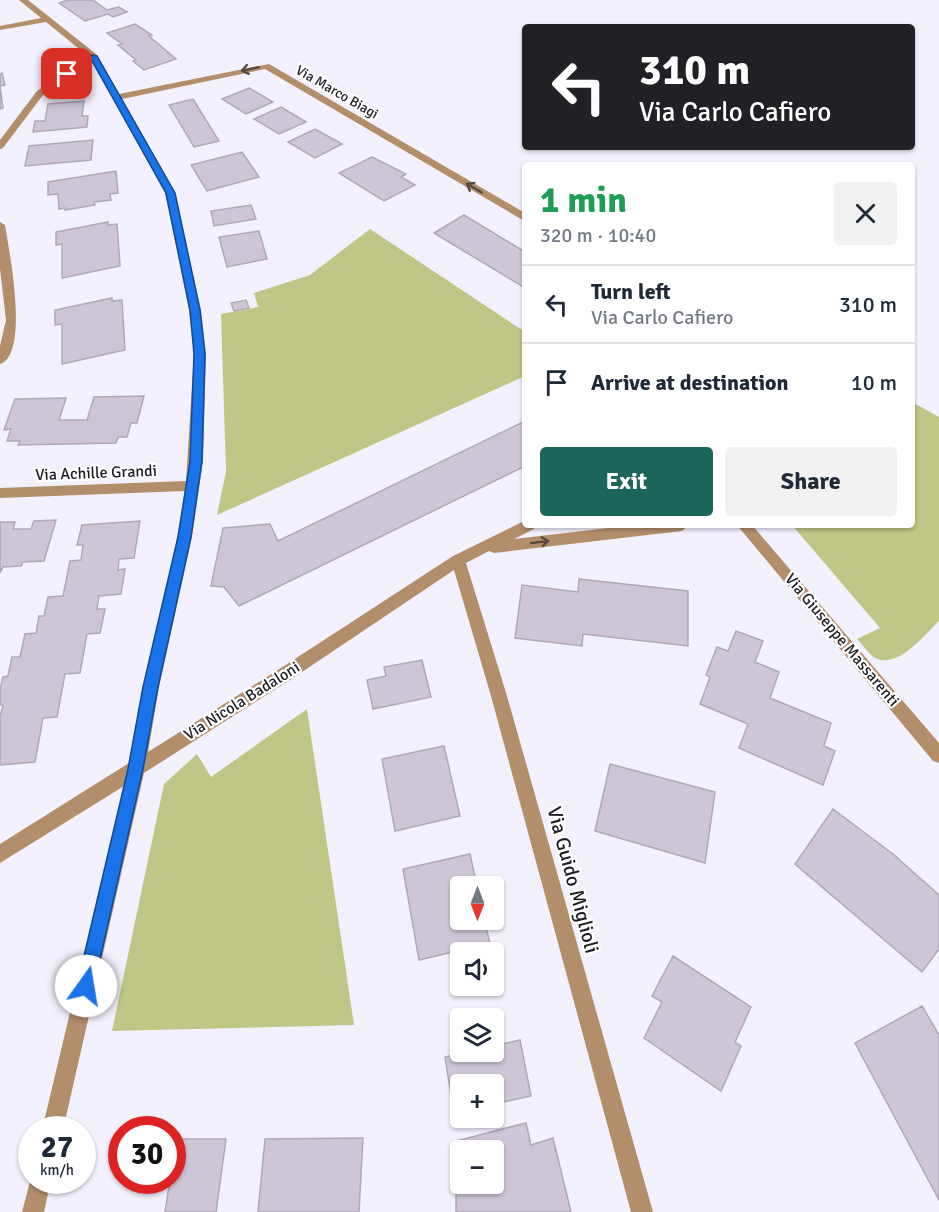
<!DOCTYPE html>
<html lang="en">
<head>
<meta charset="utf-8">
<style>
  body { margin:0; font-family:Signika,sans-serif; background:#f2f2f3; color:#1f2937; height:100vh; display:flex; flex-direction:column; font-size:22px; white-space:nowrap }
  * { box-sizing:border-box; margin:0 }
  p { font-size:20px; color:#747a83 }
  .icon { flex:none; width:33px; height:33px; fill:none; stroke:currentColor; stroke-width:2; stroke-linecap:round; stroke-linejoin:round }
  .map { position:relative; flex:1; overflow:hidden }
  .side { position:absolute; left:522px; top:162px; width:393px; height:366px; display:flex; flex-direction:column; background:#fff; border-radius:6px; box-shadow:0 2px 4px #0004 }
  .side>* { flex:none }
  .top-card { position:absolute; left:522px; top:24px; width:393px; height:126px; border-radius:6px; box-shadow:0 2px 4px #0004; background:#202124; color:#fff; overflow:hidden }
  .needle { width:39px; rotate:180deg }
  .fabs { position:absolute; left:450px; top:876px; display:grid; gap:12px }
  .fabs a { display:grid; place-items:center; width:54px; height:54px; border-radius:6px; background:#fff; box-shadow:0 2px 4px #0004; font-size:30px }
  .speed { position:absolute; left:18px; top:1116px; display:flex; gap:12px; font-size:30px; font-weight:700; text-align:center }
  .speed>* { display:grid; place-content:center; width:78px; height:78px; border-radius:50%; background:#fff; box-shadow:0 2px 4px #0004; line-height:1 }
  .speed small { font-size:15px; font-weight:400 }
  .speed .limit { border:9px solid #d22; background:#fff; color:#111 }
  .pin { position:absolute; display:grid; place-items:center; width:51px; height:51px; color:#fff; margin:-26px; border-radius:12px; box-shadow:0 3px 9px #0006 }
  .me { position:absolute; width:66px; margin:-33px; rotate:13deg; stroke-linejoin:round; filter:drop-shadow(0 0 4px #0008) }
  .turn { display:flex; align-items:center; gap:21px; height:126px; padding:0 18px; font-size:27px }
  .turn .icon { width:78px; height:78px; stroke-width:2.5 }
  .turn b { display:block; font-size:42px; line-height:51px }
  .round { display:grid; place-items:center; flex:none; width:63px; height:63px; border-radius:6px; background:#f2f2f3 }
  .head { display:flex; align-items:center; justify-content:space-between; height:102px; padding:0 18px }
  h1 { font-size:36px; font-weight:700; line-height:45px; color:#1e9e55 }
  .cta { display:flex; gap:12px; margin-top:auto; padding:12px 18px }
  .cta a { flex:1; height:69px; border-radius:6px; background:#1c655a; color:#fff; font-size:24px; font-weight:700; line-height:69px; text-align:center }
  .cta a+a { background:#f2f2f3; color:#1f2937 }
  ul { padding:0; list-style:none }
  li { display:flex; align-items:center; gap:18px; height:78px; padding:0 18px; border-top:2px solid #e0e1e3 }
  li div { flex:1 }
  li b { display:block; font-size:22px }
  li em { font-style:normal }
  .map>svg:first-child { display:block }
  .green { fill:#c0c685 }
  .building { fill:#cec6d7; stroke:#b0a8b8; stroke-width:1.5; fill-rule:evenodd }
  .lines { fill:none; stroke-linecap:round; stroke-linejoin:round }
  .street { fill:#b38e6b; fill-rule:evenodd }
  .oneway { stroke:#594a40 }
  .route { fill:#1a73e8; stroke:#114b97; stroke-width:1.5 }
  .labels { text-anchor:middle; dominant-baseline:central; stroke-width:4.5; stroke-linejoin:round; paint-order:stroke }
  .far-street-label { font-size:14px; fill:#1d1c23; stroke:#fff }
  .street-label { font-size:16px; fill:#1d1c23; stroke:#fff }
  .near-street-label { font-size:20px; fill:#1d1c23; stroke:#fff }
</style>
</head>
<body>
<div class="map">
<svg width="939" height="1212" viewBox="0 0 939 1212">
  <rect width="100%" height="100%" fill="#f3f1fd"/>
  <path class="green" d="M370 229 525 332V376L217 515 226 471 221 314 258 307 254 293 310 275Z
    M912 402 939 417V621C924 635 900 667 877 659 870 656 863 645 857 639L880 628 792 525H912Z
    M307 709 354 1025 112 1031 164 784 197 754 211 777Z"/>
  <path class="building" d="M68 0H93L107 10 119 7 127 12 113 17 108 14 85 21 59 3Z
    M135 24 152 35 149 36 176 59 144 70 133 61 136 60 118 45 122 44 107 33Z
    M2 73 5 85 0 86 3 108 0 109V74Z
    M249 88 273 102 246 114 222 99Z
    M193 99 219 141 194 147 169 105Z
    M84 101 82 116H88L87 127 33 132 35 121H45L48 104Z
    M281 107 306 122 279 134 254 119Z
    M315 129 342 144 315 158 288 142Z
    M93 140 91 160 25 166 29 146Z
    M242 152 259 177 207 191 191 165Z
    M372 157 406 174 401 177 415 185 384 201 339 173Z
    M116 171 118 193 110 194 111 200 94 202 95 205 65 210V208L59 209 58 194 48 195V182Z
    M251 205 256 219 214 226 211 211Z
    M464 215 525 252V288L434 233Z
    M108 222V225L117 224 120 266 62 278V244L56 245V232Z
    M259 231 267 259 227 267 219 237Z
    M112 298V301L122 300 125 350 62 364V324L55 325V310Z
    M246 300 249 308 234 311 231 303Z
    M144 396 137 423H131L127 437H118L116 443 18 445 20 441H7L11 429 4 430 15 399 66 398 59 420H87L94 397Z
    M525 421V466L239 606 224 587 211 586 223 528 270 524 278 541Z
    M56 520 44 561 23 562 21 566 3 567 0 573V522H15L13 529H31L34 521Z
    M140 521 134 558 119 559 118 570 125 569 121 594 99 596 97 609H105L100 633 87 634 80 673 65 674 57 717 43 718 35 762 0 765V717L3 705H0V689L3 677 8 676 12 657H20L25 634 36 633 39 616H44L48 597 63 596 70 561 81 560 83 545H77L82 525Z
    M579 579 688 591V646L583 634 582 646 515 638 522 585 578 592Z
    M736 631 763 641 755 662 779 672 770 698 831 723 824 746 835 751 823 785 739 748 748 724 700 704 710 677 706 675 717 647 728 651Z
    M422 660 431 697 373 709 367 680 386 676 384 667Z
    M444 746 460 816 395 831 382 759Z
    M610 764 715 792 705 863 595 831Z
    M833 809 893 854 939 895V949L922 972 795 864Z
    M470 854 477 886H460V920H484L490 943 419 960 403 869Z
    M673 956 751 1007 735 1042 741 1046 721 1091 644 1038 662 1002 652 996Z
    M922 1006 939 1035V1200L855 1043Z
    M520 1040 531 1096 494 1104V1084H460V1112L454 1113 445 1057 469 1052H494V1046Z
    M526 1123 531 1145 553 1138 571 1212H456V1141ZM460 1150H494V1184H460Z
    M363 1138 359 1212H258L265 1139Z
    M176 1139H226L216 1212H165L170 1180H172Z"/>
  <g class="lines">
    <path class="street" d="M19 0H28L96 54 119 94 269 64 525 213V220L521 219 265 69 122 99 175 193 201 310 206 354 203 461 192 537 159 687 148 752 281 668 453 556 524 521 525 525H536L534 529 514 539 634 525H689L682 531 494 553 489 551 466 563 507 696 653 1212H631L491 696 454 570 293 678 144 773 63 1130H42L124 786 0 863V844L129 763C146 672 171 583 185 491L0 498V488L186 481 194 354 189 310 165 193 92 61 43 95 3 148 0 149V140L37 91 88 56 46 22 0 30V26L41 18Z
      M0 222 5 225C9 250 30 354 0 364V346L6 320 0 269Z
      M737 525H752L939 743V763L933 761Z
      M32 1174V1180H51L44 1212H22Z"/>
  </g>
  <defs><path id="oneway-shaft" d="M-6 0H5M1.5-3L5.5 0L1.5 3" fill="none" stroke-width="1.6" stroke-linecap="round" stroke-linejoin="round" transform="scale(1.5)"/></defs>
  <g class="oneway">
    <use href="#oneway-shaft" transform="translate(250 69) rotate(168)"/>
    <use href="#oneway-shaft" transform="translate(474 188) rotate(-150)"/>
    <use href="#oneway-shaft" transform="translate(540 542) rotate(-7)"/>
  </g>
  <path class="route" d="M91 55 97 56 175 193 200 310 205 354 202 461 191 537 158 687 143 769 94 986 92 992 86 995 79 992 77 986 128 769 143 687 178 537 190 461 194 354 190 310 166 193 92 61 70 76 63 74Z"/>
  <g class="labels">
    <g class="far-street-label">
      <text transform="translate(337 92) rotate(30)">Via Marco Biagi</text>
    </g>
    <g class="street-label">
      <text transform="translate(96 473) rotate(-2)">Via Achille Grandi</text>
      <text transform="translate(842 640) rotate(50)">Via Giuseppe Massarenti</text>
      <text transform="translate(242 701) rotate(-32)">Via Nicola Badaloni</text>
    </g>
    <g class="near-street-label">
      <text transform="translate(573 880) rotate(75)">Via Guido Miglioli</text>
    </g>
  </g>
</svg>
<div class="fabs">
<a><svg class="needle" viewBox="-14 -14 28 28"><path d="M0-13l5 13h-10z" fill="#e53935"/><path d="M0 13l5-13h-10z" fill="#747a83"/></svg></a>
<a><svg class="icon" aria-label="sound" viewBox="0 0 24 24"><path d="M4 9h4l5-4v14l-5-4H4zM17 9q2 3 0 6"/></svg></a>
<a><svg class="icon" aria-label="layers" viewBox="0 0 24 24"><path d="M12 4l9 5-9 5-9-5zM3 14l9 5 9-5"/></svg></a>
<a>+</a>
<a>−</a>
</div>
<div class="speed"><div>27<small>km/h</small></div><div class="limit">30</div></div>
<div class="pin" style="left:67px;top:74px;background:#d93025"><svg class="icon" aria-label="arrive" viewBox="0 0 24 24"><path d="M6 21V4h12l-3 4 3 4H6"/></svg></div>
<svg class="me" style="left:86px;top:986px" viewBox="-20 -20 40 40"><circle r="19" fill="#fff"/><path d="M0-13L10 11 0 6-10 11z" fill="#1a73e8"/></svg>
<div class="top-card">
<div class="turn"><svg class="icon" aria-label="left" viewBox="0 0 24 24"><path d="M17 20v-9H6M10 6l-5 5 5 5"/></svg><div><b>310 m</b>Via Carlo Cafiero</div></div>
</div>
<section class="side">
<div class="head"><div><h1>1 min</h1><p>320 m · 10:40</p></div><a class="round"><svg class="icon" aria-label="close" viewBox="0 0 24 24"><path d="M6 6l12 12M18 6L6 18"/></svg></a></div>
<ul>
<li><svg class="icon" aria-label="left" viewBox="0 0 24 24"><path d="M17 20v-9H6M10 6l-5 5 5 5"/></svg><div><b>Turn left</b><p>Via Carlo Cafiero</p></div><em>310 m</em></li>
<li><svg class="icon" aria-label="arrive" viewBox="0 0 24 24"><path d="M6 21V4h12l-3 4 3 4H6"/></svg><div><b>Arrive at destination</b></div><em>10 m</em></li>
</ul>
<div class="cta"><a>Exit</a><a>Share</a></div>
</section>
</div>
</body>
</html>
